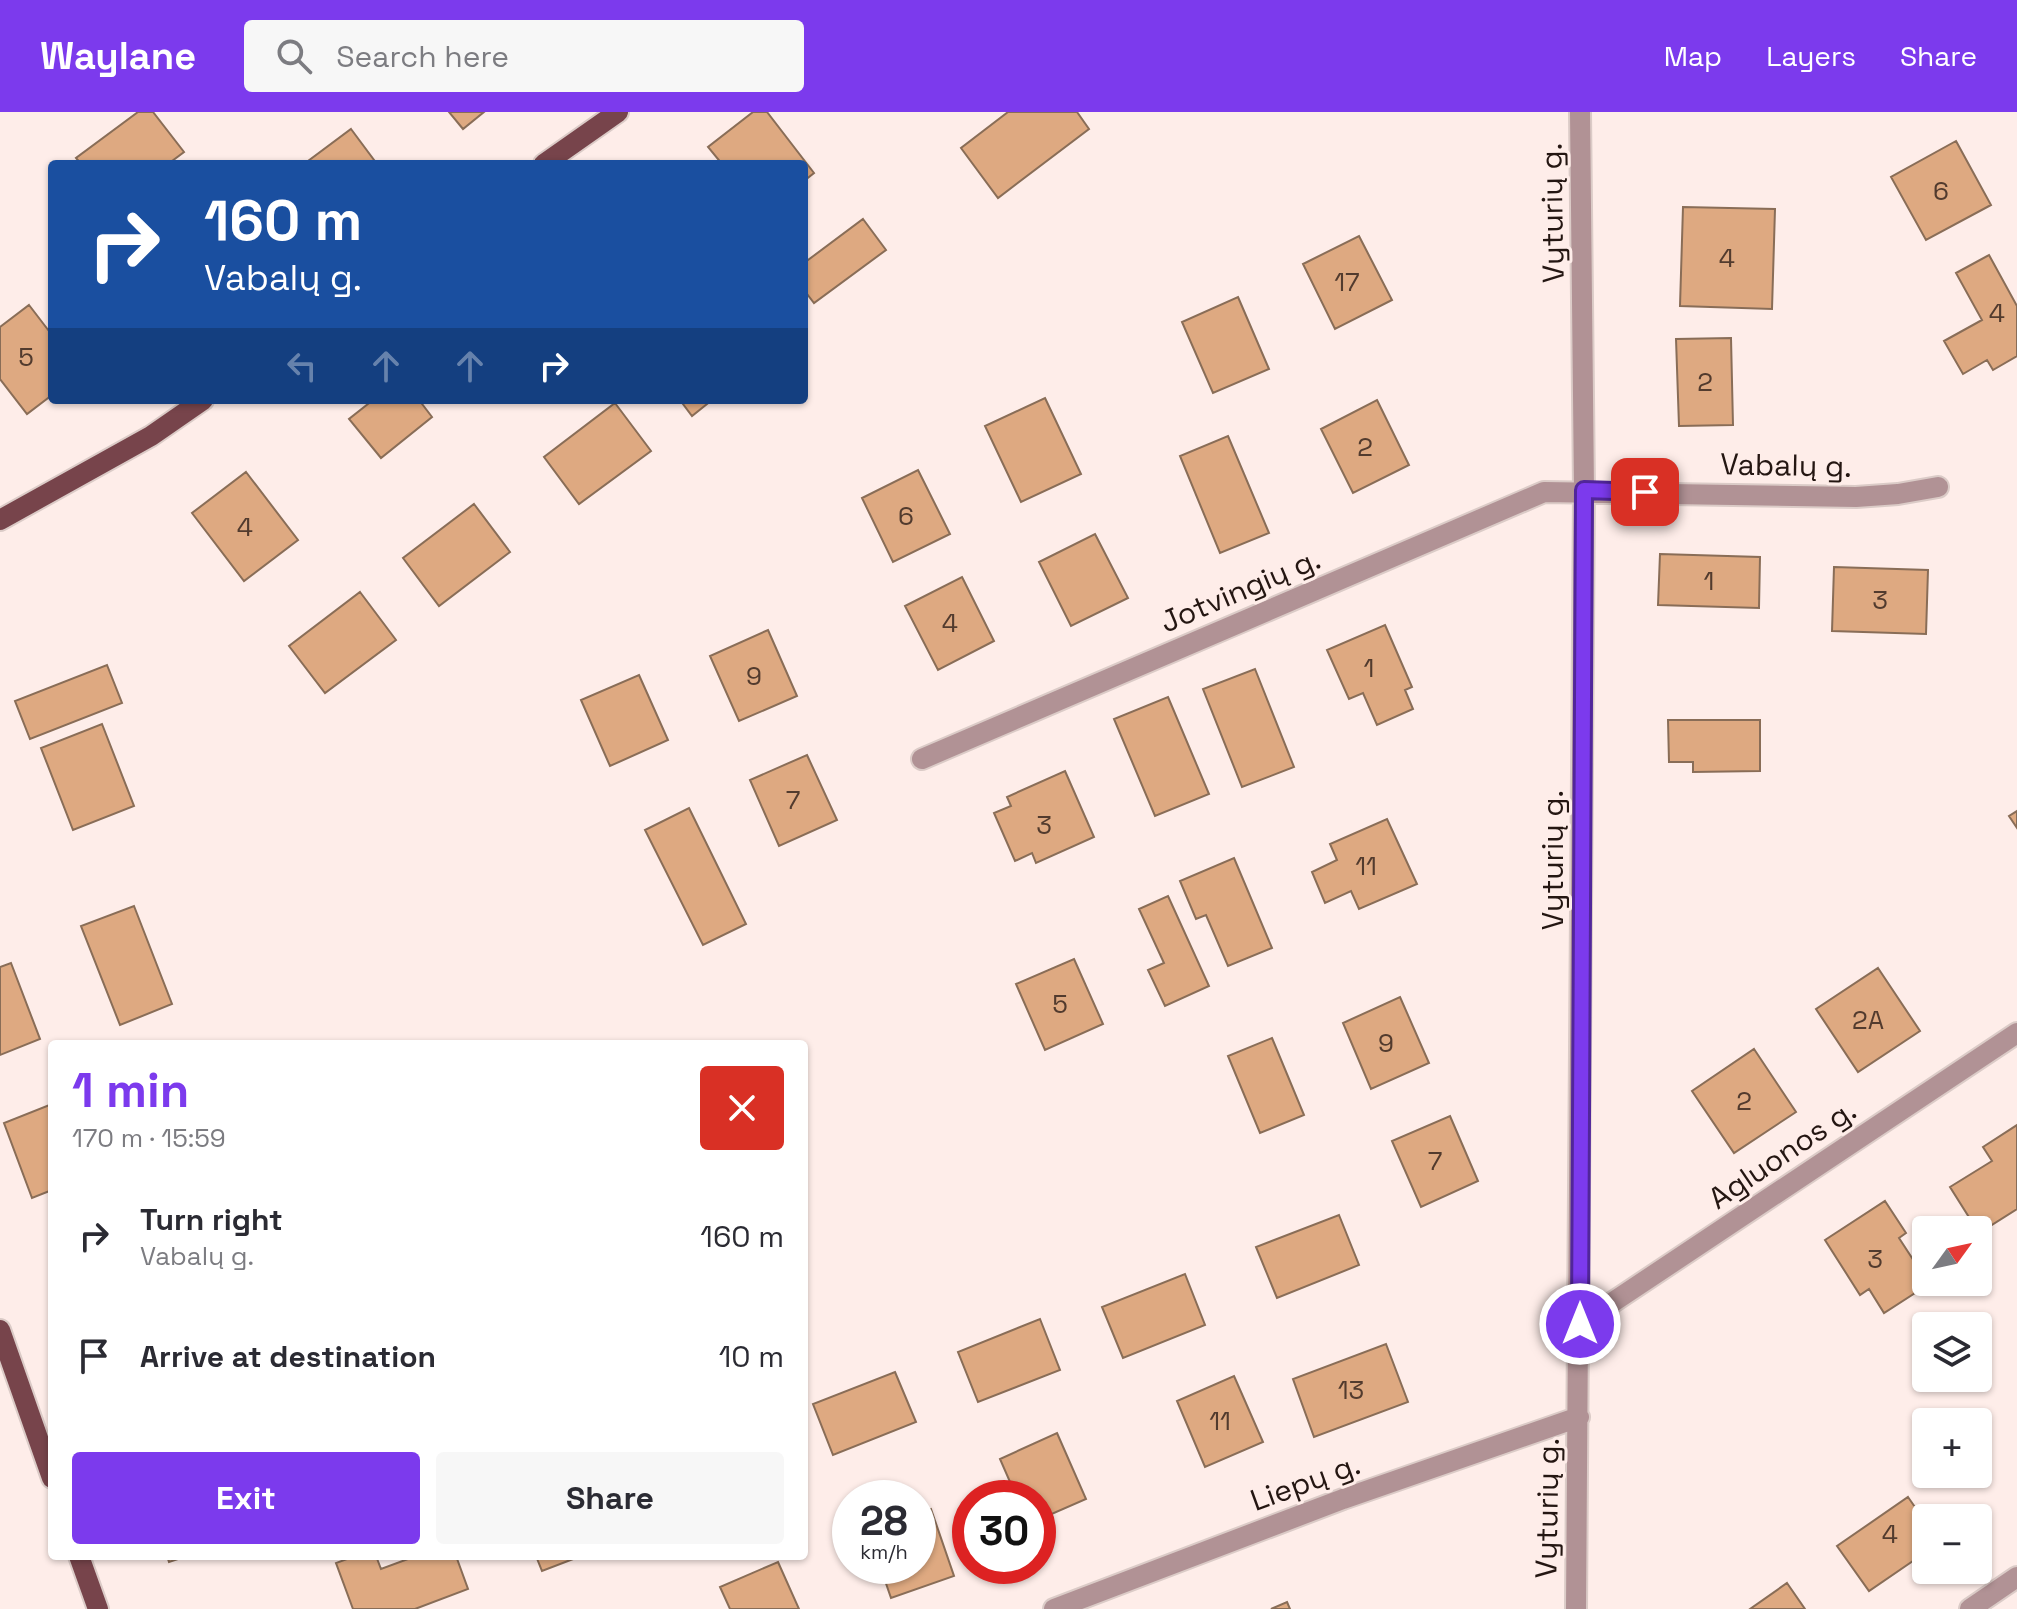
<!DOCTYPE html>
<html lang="en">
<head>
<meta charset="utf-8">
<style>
  body { margin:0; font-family:"Space Grotesk",sans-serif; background:#f7f7f7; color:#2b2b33; height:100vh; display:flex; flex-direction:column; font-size:30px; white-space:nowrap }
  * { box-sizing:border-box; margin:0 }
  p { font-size:26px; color:#7c7c81 }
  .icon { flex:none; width:44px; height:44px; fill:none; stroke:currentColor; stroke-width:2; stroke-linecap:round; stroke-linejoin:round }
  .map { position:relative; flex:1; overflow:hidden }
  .side { position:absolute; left:48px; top:928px; width:760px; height:520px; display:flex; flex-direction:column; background:#fff; border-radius:8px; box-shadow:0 2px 6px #0004 }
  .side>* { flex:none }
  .guide { position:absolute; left:48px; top:48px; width:760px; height:244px; border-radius:8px; box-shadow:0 2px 6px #0004; background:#1a4fa0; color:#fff; overflow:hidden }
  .needle { width:52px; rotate:57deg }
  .tools { position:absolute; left:1912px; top:1104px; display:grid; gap:16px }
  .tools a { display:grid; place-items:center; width:80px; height:80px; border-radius:8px; background:#fff; box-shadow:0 2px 6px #0004; font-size:40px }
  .speed { position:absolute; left:832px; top:1368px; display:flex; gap:16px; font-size:40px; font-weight:700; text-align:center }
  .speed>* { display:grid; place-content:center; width:104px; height:104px; border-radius:50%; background:#fff; box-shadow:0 2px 6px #0004; line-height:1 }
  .speed small { font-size:20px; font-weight:400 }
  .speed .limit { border:12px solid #d22; background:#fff; color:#111 }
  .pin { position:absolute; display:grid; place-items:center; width:68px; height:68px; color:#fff; margin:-34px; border-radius:16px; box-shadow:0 4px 12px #0006 }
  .me { position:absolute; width:88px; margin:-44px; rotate:0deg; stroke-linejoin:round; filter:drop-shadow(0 0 6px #0008) }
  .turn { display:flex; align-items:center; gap:28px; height:168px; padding:0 24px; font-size:36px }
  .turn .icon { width:104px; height:104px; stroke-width:2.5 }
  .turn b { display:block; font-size:56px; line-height:68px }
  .lanes { display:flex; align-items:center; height:76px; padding:0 24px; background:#0003; justify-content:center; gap:40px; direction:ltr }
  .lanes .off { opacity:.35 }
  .round { display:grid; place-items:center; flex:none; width:84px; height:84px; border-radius:8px; background:#f7f7f7 }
  .overview { display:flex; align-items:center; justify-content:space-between; height:136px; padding:0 24px }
  h1 { font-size:48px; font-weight:800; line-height:60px; color:#7c3aed }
  .cta { display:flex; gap:16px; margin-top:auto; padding:16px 24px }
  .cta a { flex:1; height:92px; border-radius:8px; background:#7c3aed; color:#fff; font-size:32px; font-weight:800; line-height:92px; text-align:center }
  .cta a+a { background:#f7f7f7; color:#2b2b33 }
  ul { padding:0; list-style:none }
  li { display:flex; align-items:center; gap:24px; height:120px; padding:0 24px }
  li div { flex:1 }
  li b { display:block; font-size:30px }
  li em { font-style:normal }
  header { display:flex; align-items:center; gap:48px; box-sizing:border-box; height:112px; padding:0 40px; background:#7c3aed; color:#fff }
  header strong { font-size:38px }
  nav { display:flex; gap:44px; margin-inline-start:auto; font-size:28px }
  .search { width:560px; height:72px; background:#f7f7f7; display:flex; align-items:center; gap:20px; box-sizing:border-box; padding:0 28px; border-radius:8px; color:#7c7c81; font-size:30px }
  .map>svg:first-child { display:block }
  .building { fill:#dea981; stroke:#896d57; stroke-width:2 }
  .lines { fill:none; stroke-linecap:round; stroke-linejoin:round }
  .minor-casing { stroke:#dbcbc7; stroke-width:24 }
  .major-casing { stroke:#dbcbc7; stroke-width:24 }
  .minor { stroke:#b19295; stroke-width:20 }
  .major { stroke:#77444b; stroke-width:20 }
  .route-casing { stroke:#51269a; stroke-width:20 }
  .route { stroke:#7c3aed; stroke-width:14 }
  .labels { text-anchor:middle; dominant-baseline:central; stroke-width:6; stroke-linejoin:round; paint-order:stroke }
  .number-label { font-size:26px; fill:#523b2e }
  .street-label { font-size:30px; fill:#241612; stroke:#feede9 }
</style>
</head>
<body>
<header>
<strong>Waylane</strong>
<div class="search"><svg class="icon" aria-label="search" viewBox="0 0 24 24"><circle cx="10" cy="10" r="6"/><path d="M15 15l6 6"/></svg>Search here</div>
<nav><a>Map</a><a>Layers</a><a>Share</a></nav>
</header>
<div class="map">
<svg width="2017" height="1497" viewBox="0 0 2017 1497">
  <rect width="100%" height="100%" fill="#feede9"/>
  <path class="building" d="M138 0H153L184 40 168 52H81L76 46Z
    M449 0H484L463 17Z
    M753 0H767L814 61 804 69V52H722L708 35Z
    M1008 0H1077L1089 17 998 86 961 36Z
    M351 17 377 52H304Z
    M1956 29 1991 93 1926 128 1891 65Z
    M1683 95 1775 97 1772 197 1680 194Z
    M863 107 886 138 814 191 804 178V151Z
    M1359 124 1392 188 1335 217 1303 152Z
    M1989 143 2017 194V244L1993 258 1987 248 1963 262 1944 229 1982 208 1956 161Z
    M1238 185 1269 257 1213 281 1182 210Z
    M29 193 52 223V283L27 302 0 267V215Z
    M1731 226 1733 313 1679 314 1676 227Z
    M1045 286 1081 362 1021 390 985 314Z
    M373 288H419L432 305 381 346 349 307Z
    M680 288H712L692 304Z
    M1377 288 1409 353 1353 381 1321 317Z
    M615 291 651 339 579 392 544 345Z
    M1228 324 1269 421 1220 441 1180 344Z
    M918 358 950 422 893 450 862 386Z
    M246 360 298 428 244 469 192 401Z
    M474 392 510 440 439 494 403 446Z
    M1095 422 1128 486 1071 514 1039 450Z
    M1660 442 1760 445 1759 496 1658 493Z
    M1834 455 1928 458 1926 522 1832 519Z
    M962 465 994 529 938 558 905 494Z
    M360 480 396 528 325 581 289 534Z
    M1385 513 1412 575 1405 578 1413 597 1377 613 1363 581 1349 587 1327 538Z
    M768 518 797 584 739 609 710 544Z
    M107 553 122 591 30 627 15 589Z
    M1255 557 1294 655 1242 675 1203 577Z
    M639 563 668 628 610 654 581 588Z
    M1168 585 1209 682 1155 704 1114 607Z
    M1668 608H1760V659L1693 660V650H1669Z
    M102 612 134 694 73 718 41 636Z
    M807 643 837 708 779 734 750 668Z
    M1065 659 1094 725 1036 751 1032 741 1015 749 994 701 1011 694 1007 685Z
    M689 696 746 812 703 833 645 718Z
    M2017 699V716L2009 704Z
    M1387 707 1417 772 1359 797 1351 779 1325 791 1312 760 1337 748 1330 732Z
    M1234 746 1272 836 1228 854 1206 803 1196 807 1180 769Z
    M1168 784 1209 874 1165 894 1148 858 1164 851 1139 797Z
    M134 794 172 892 120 913 81 814Z
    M1074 847 1103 912 1045 938 1016 872Z
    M11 851 40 927 0 943V855Z
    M1878 856 1920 919 1858 960 1816 897Z
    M1400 885 1429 951 1371 977 1343 911Z
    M1272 926 1304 1003 1260 1021 1228 944Z
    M1754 937 1796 1000 1734 1041 1692 979Z
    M52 992V1078L32 1086 4 1011Z
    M1450 1004 1478 1069 1421 1095 1392 1029Z
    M2017 1013V1097L1979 1121 1950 1075 1992 1049 1983 1035Z
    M1885 1089 1906 1121 1899 1126 1929 1172 1884 1201 1869 1177 1860 1183 1825 1128Z
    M1339 1103 1359 1153 1277 1186 1256 1135Z
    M1185 1162 1205 1213 1123 1246 1102 1195Z
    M1040 1207 1060 1258 978 1290 958 1240Z
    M1386 1232 1408 1290 1314 1325 1293 1267Z
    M895 1260 916 1310 833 1343 813 1292Z
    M1234 1264 1263 1330 1205 1355 1177 1289Z
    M1057 1321 1086 1387 1038 1408V1386H1017L1000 1347Z
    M919 1385 924 1400 931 1397 954 1464 891 1486 880 1454H918L916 1386Z
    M1908 1385 1926 1411V1440L1869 1479 1837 1434Z
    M167 1444H187L169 1450Z
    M355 1444H376L381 1457 416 1444H456L468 1477 415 1497H353L336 1451Z
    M536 1444H581L542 1459Z
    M778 1450 799 1497H730L720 1475Z
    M1787 1471 1805 1497H1750Z
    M1287 1490 1290 1497H1271Z"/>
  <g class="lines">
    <g class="minor-casing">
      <path id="minor" d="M922 647 1544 380 1856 385 1898 382 1938 375
        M1580 1212 2017 921
        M1054 1497 1343 1387 1579 1305
        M1576 1497 1584 378 1580 0
        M1970 1497 2017 1465"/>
    </g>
    <g class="major-casing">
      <path id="major" d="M544 52 618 0
        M0 408 151 324 203 288
        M0 1218 52 1366
        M79 1444 98 1497"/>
    </g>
    <use href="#minor" class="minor"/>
    <use href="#major" class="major"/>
  </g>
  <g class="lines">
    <g class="route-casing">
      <path id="route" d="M1580 1212 1584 378 1645 380"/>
    </g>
    <use href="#route" class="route"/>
  </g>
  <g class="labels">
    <g class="number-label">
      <text x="1941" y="79">6</text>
      <text x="1727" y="146">4</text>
      <text x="1347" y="170">17</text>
      <text x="1997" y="201">4</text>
      <text x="26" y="245">5</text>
      <text x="1705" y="270">2</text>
      <text x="1365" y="335">2</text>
      <text x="906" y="404">6</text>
      <text x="245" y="415">4</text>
      <text x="1709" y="469">1</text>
      <text x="1880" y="488">3</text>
      <text x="950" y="511">4</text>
      <text x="1369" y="556">1</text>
      <text x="754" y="564">9</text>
      <text x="793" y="688">7</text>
      <text x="1044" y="713">3</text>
      <text x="1366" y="754">11</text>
      <text x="1060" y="892">5</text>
      <text x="1868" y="908">2A</text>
      <text x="1386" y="931">9</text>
      <text x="1744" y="989">2</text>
      <text x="1435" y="1049">7</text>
      <text x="1875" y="1147">3</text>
      <text x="1351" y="1278">13</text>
      <text x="1220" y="1309">11</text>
      <text x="1890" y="1422">4</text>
    </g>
    <g class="street-label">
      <text transform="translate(1552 101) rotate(-91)">Vyturių g.</text>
      <text transform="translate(1786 353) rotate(1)">Vabalų g.</text>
      <text transform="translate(1240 478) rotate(-23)">Jotvingių g.</text>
      <text transform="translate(1552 748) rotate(-90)">Vyturių g.</text>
      <text transform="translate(1782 1042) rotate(-34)">Agluonos g.</text>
      <text transform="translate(1305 1370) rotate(-20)">Liepų g.</text>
      <text transform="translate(1547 1396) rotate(-89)">Vyturių g.</text>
    </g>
  </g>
</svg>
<div class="tools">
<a><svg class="needle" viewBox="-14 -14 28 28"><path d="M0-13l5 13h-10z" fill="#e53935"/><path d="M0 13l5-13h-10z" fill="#7c7c81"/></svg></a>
<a><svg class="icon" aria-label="layers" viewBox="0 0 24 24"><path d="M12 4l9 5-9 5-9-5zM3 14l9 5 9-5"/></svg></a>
<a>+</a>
<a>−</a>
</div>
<div class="speed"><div>28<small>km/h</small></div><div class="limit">30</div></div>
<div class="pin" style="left:1645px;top:380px;background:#d93025"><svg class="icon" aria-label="arrive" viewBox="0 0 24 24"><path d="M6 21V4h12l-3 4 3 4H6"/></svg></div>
<svg class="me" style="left:1580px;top:1212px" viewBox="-20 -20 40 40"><circle r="17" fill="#7c3aed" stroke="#fff" stroke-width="3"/><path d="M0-11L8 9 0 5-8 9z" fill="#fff"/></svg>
<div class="guide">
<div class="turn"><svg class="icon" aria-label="right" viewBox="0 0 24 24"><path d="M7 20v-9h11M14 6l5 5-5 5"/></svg><div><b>160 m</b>Vabalų g.</div></div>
<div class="lanes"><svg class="icon off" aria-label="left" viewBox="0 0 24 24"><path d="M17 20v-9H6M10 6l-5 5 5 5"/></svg><svg class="icon off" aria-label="ahead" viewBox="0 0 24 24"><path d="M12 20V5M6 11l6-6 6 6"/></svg><svg class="icon off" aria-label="ahead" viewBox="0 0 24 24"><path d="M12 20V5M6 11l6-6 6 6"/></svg><svg class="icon" aria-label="right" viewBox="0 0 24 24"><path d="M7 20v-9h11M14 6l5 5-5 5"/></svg></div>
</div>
<section class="side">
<div class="overview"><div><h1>1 min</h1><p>170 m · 15:59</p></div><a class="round" style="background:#d93025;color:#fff"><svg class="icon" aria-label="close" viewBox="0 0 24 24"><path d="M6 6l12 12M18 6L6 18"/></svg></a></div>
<ul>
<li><svg class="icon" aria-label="right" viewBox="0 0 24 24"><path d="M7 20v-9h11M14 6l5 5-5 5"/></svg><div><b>Turn right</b><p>Vabalų g.</p></div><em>160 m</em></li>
<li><svg class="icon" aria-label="arrive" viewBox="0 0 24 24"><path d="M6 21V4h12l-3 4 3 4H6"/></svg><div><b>Arrive at destination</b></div><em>10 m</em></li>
</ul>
<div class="cta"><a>Exit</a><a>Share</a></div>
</section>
</div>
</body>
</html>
